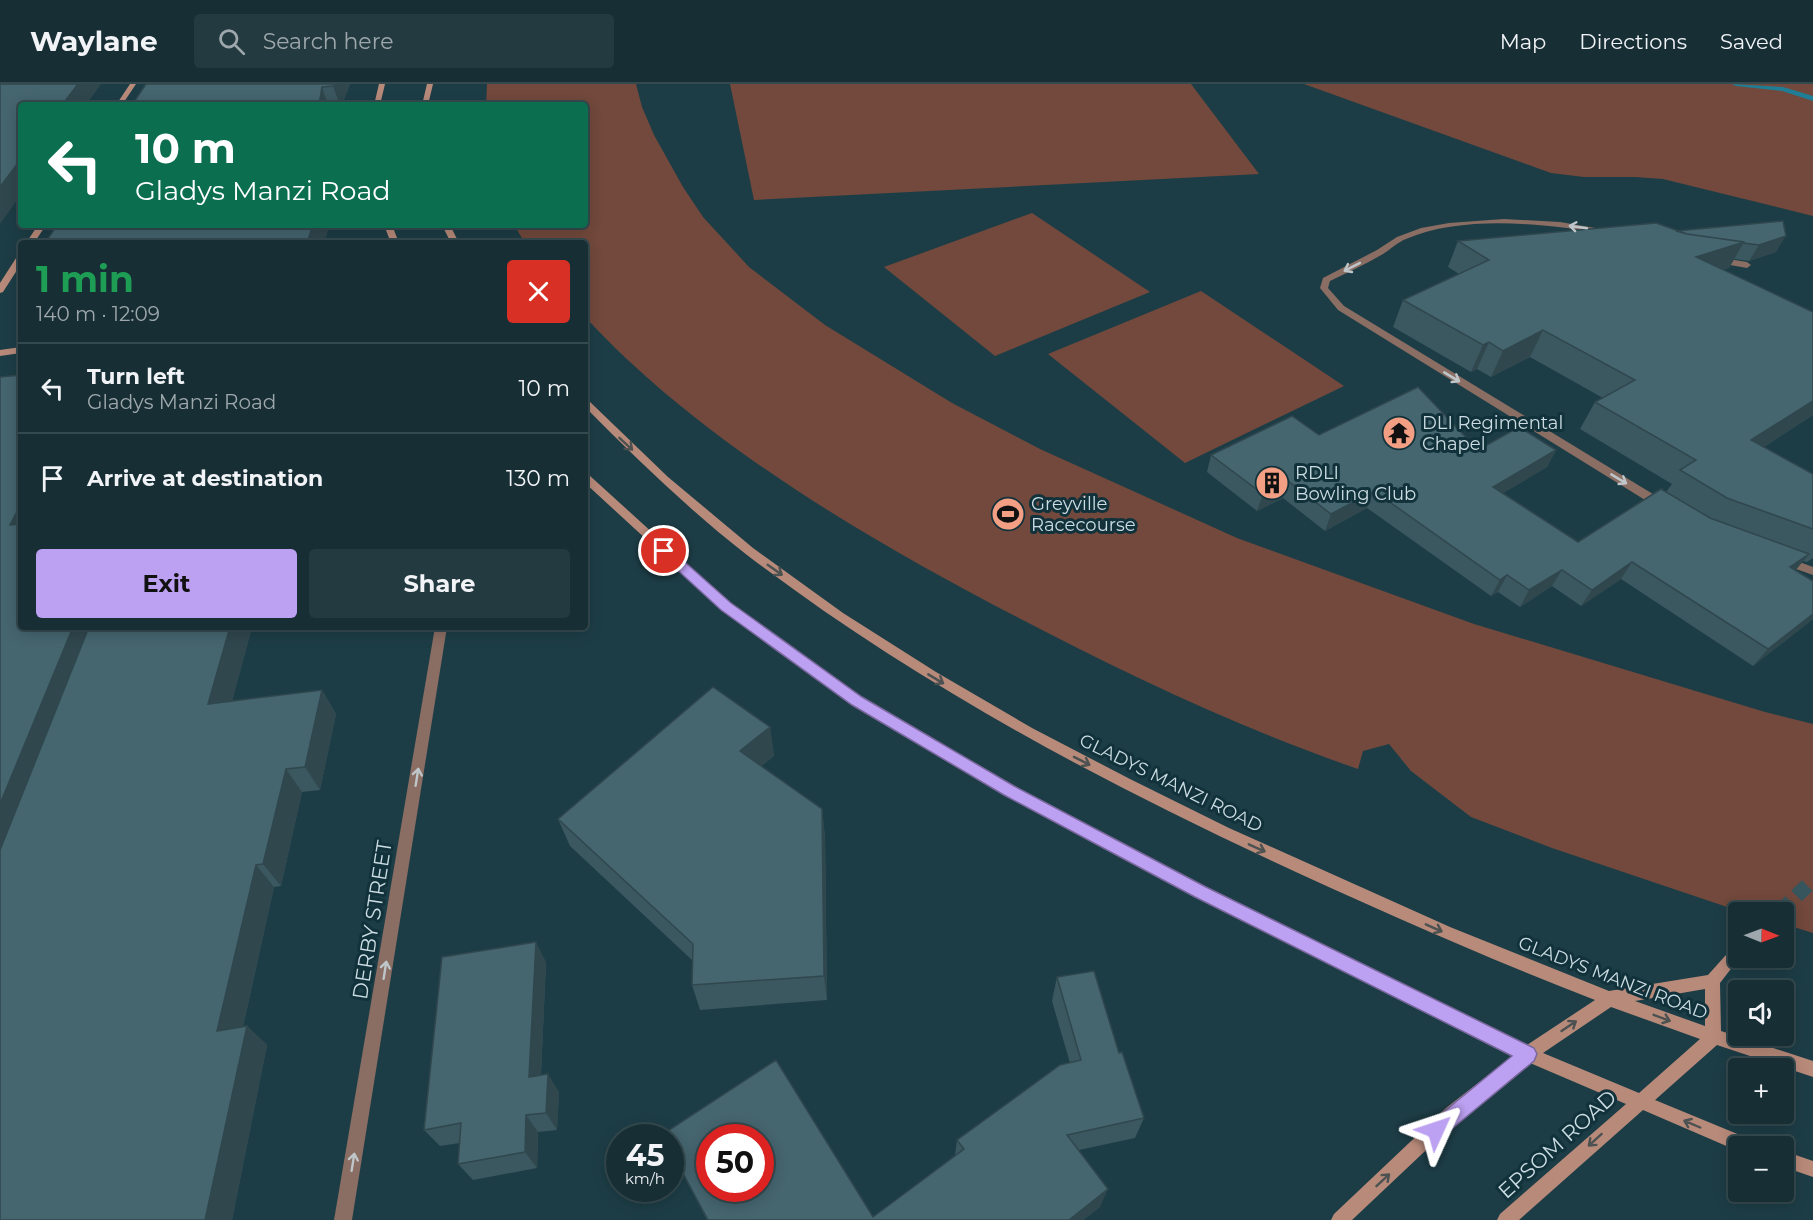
<!DOCTYPE html>
<html lang="en">
<head>
<meta charset="utf-8">
<style>
  body { margin:0; font-family:Montserrat,sans-serif; background:#233a40; color:#f1f3f6; height:100vh; display:flex; flex-direction:column; font-size:22px; white-space:nowrap }
  * { box-sizing:border-box; margin:0 }
  p { font-size:20px; color:#9ea8ac }
  .icon { flex:none; width:33px; height:33px; fill:none; stroke:currentColor; stroke-width:2; stroke-linecap:round; stroke-linejoin:round }
  .map { position:relative; flex:1; overflow:hidden }
  .side { position:absolute; left:18px; top:156px; width:570px; height:390px; display:flex; flex-direction:column; background:#162e34; border-radius:6px; box-shadow:0 3px 15px #0003,0 0 0 2px #354a4f }
  .side>* { flex:none }
  .guide { position:absolute; left:18px; top:18px; width:570px; height:126px; border-radius:6px; box-shadow:0 3px 15px #0003,0 0 0 2px #354a4f; background:#0b6e4f; color:#fff; overflow:hidden }
  .needle { width:39px; rotate:91deg }
  .tools { position:absolute; left:1728px; top:818px; display:grid; gap:12px }
  .tools a { display:grid; place-items:center; width:66px; height:66px; border-radius:6px; background:#162e34; box-shadow:0 3px 15px #0003,0 0 0 2px #354a4f; font-size:30px }
  .speed { position:absolute; left:606px; top:1040px; display:flex; gap:12px; font-size:30px; font-weight:700; text-align:center }
  .speed>* { display:grid; place-content:center; width:78px; height:78px; border-radius:50%; background:#162e34; box-shadow:0 3px 15px #0003,0 0 0 2px #354a4f; line-height:1 }
  .speed small { font-size:15px; font-weight:400 }
  .speed .limit { border:9px solid #d22; background:#fff; color:#111 }
  .pin { position:absolute; display:grid; place-items:center; width:51px; height:51px; color:#fff; margin:-26px; border:3px solid #fff; border-radius:50%; box-shadow:0 2px 6px #0007 }
  .me { position:absolute; width:66px; margin:-33px; rotate:48deg; stroke-linejoin:round; filter:drop-shadow(0 0 4px #0008) }
  .turn { display:flex; align-items:center; gap:21px; height:126px; padding:0 18px; font-size:27px }
  .turn .icon { width:78px; height:78px; stroke-width:2.5 }
  .turn b { display:block; font-size:42px; line-height:51px }
  .round { display:grid; place-items:center; flex:none; width:63px; height:63px; border-radius:6px; background:#233a40 }
  .headline { display:flex; align-items:center; justify-content:space-between; height:102px; padding:0 18px }
  h1 { font-size:36px; font-weight:700; line-height:45px; color:#1e9e55 }
  .action { display:flex; gap:12px; margin-top:auto; padding:12px 18px }
  .action a { flex:1; height:69px; border-radius:6px; background:#bca0f2; color:#111; font-size:24px; font-weight:700; line-height:69px; text-align:center }
  .action a+a { background:#233a40; color:#f1f3f6 }
  ul { padding:0; list-style:none }
  li { display:flex; align-items:center; gap:18px; height:90px; padding:0 18px; border-top:2px solid #354a4f }
  li div { flex:1 }
  li b { display:block; font-size:22px }
  li em { font-style:normal }
  header { display:flex; align-items:center; gap:36px; box-sizing:border-box; height:84px; padding:0 30px; background:#162e34; border-bottom:2px solid #354a4f }
  header strong { font-size:28px }
  nav { display:flex; gap:33px; margin-inline-start:auto; font-size:21px }
  .search { width:420px; height:54px; background:#233a40; display:flex; align-items:center; gap:15px; box-sizing:border-box; padding:0 21px; border-radius:6px; color:#9ea8ac; font-size:22px }
  .map>svg:first-child { display:block }
  .green { fill:#72493c }
  .lines { fill:none; stroke-linecap:round; stroke-linejoin:round }
  .stream { fill:#1f7e95; fill-rule:evenodd }
  .secondary-tunnel { stroke:#37555d; stroke-width:15; stroke-dasharray:15 8; stroke-linecap:butt }
  .lane { fill:#8a6d63; fill-rule:evenodd }
  .street { fill:#8a6d63; fill-rule:evenodd }
  .secondary { fill:#b88a7a; fill-rule:evenodd }
  .wall { fill:#3b575f }
  .shaded-wall { fill:#30474e }
  .building { fill:#45656f; stroke:#30474e; stroke-width:1.5; fill-rule:evenodd }
  .oneway { stroke:#bec6c9 }
  .oneway2 { stroke:#4c5151 }
  .route { fill:#bca0f2; stroke:#7a689d; stroke-width:1.5 }
  .labels { text-anchor:middle; dominant-baseline:central; stroke-width:6; stroke-linejoin:round; paint-order:stroke }
  .poi-label { font-size:18px; fill:#cbdce2; stroke:#12323b; text-anchor:start }
  .street-label { font-size:18px; fill:#cbdce2; stroke:#12323b }
  .near-street-label { font-size:21px; fill:#cbdce2; stroke:#12323b }
</style>
</head>
<body>
<header>
<strong>Waylane</strong>
<div class="search"><svg class="icon" aria-label="search" viewBox="0 0 24 24"><circle cx="10" cy="10" r="6"/><path d="M15 15l6 6"/></svg>Search here</div>
<nav><a>Map</a><a>Directions</a><a>Saved</a></nav>
</header>
<div class="map">
<svg width="1813" height="1136" viewBox="0 0 1813 1136">
  <rect width="100%" height="100%" fill="#1d3d46"/>
  <path class="green" d="M487 0H636L642 23 654 51 683 103 703 133 749 183 825 241 952 319 1040 365 1237 454 1474 540 1765 628 1813 640V849L1784 840V828L1739 827 1552 764 1471 733 1411 687 1389 660 1363 667 1358 685C1239 644 1126 590 1015 532 865 454 700 357 585 233V159H525L514 141H585V21H486Z
    M730 0H1191L1259 90 754 116Z
    M1304 0H1813V132L1663 95 1635 93H1584L1551 89Z
    M1032 129 1150 208 995 272 884 183Z
    M1201 207 1344 302 1185 379 1048 270Z"/>
  <g class="lines">
    <path class="stream" d="M1732 0 1783 3 1813 12V17L1782 7 1736 2Z"/>
    <path class="secondary-tunnel" d="M1780 828 1813 796
      M1730 877 1738 868"/>
    <path class="lane" d="M1504 135 1560 138 1607 146 1611 148 1607 150C1546 140 1465 130 1406 155 1398 158 1391 165 1383 170 1366 180 1348 188 1330 197L1328 204 1344 222 1666 418 1667 421 1666 424H1658L1338 226 1320 204 1323 194 1377 166 1397 153 1421 144 1449 139Z
      M1716 173 1747 178 1751 181 1747 184 1713 178V174Z
      M1786 473 1813 483V491L1782 480 1780 477Z"/>
    <path class="street" d="M435 543H447L352 1136H334Z"/>
    <path class="secondary" d="M130 0H136L122 21H116Z
      M379 0H385L380 21H374Z
      M427 0H433L428 21H422Z
      M38 141H46L34 159H26Z
      M384 141H392L399 159H391Z
      M442 141H450L459 159H451Z
      M21 170V180L3 208 0 209V199L18 171Z
      M21 263V269L0 272V266Z
      M585 315 588 316 668 393 753 464 843 529 936 588 1032 644 1130 695 1229 744 1450 843 1609 907 1708 891 1725 872 1730 870 1735 872 1737 877 1720 899 1721 947 1813 977V993L1717 961 1655 1016 1752 1056 1754 1062H1738V1067L1643 1026 1519 1136H1497L1500 1130 1626 1020 1530 979 1458 1036 1352 1136H1331L1334 1130 1446 1024 1514 971 1196 812 1004 710 853 620 722 525 585 399V390L589 391 730 519 861 614 1014 702 1206 804 1527 961 1595 916C1484 873 1376 825 1268 775 1086 690 908 594 747 471 689 426 637 375 585 323ZM1705 905V942L1635 917ZM1611 923 1700 955 1639 1009 1543 969Z
      M1784 1067 1813 1077V1093L1784 1083Z"/>
  </g>
  <path class="wall" d="M350 0 342 21H132Z
    M1783 137 1776 168 1749 177 1734 175 1729 184 1723 186 1813 228V331L1764 363 1813 390V474L1807 478 1803 477 1795 486 1813 497V535L1753 582 1621 495 1581 522 1552 502 1520 523 1498 508 1491 512 1367 424 1325 447 1283 414 1257 427 1207 388 1211 371 1319 351 1478 366H1556L1547 383 1503 409 1578 458 1666 408 1672 400 1580 345 1595 318 1603 314 1530 273 1491 293 1477 285 1471 288 1393 243 1403 216 1459 190 1448 183 1458 157 1676 147Z
    M21 543H252L232 617 322 606 336 630 320 706 302 708 281 802 274 803 243 943 247 942 267 961 232 1136Z
    M770 643 774 672 761 682 822 725 825 753 827 916 700 926 692 901 693 877 570 762 558 735Z
    M546 878 541 991 559 1008 557 1046 538 1048 537 1084 473 1096 458 1080 460 1059 440 1062 424 1046Z
    M1057 893 1119 969 1144 1034 1135 1054 1079 1066 1100 1123 1083 1136H707L670 1066V1053L873 1133 955 1072 957 1056 1070 979 1052 917Z"/>
  <path class="shaded-wall" d="M78 0H101L86 21H62Z
    M334 0H350L342 21H340L333 2Z
    M322 3 328 21H319Z
    M21 75V111L0 140V103Z
    M313 141H330L324 159H307Z
    M1786 152 1776 168 1749 177 1759 161Z
    M1744 158 1729 184 1681 199 1696 173Z
    M1543 246 1530 273 1491 293 1503 267Z
    M1489 258 1477 285 1471 288 1483 261Z
    M1813 317V331L1732 383 1751 356Z
    M1556 366 1547 383 1485 420 1493 403Z
    M1288 397 1283 414 1257 427 1263 410Z
    M1374 407 1367 424 1325 447 1331 430Z
    M21 420V454L10 441Z
    M1809 470 1795 487 1790 483Z
    M1632 478 1621 495 1581 522 1592 506Z
    M1562 486 1552 502 1520 523 1529 506Z
    M1507 491 1498 508 1491 512 1500 496Z
    M1813 530V535L1753 582 1768 565Z
    M73 543H102L0 805V720Z
    M230 543H252L225 644 208 620Z
    M322 606 336 630 320 706 305 683Z
    M770 643 774 672 746 695 740 667Z
    M286 685 302 708 281 802 263 780Z
    M822 725 825 753 827 916 824 892Z
    M256 781 274 803 238 965 217 947Z
    M536 858 546 878 540 1011 529 993Z
    M247 942 267 961 232 1136H205Z
    M548 990 559 1008 557 1046 546 1029Z
    M526 1031 538 1048 537 1084 525 1068Z
    M1108 1105 1100 1123 1083 1136H1069Z"/>
  <path class="building" d="M0 0H78L62 21H21V75L0 103Z
    M146 0H334L333 2 322 3 319 21H132Z
    M1783 137 1786 152 1759 161 1744 159V158L1687 150 1676 147Z
    M1656 139 1687 150 1744 158 1696 173 1813 228V317L1751 356 1813 390V445L1727 414 1680 386 1696 376 1595 318 1635 296 1543 246 1503 267 1489 258 1483 261 1403 216 1489 176 1458 157Z
    M57 141H313L307 159H45Z
    M21 291V420L10 441 21 440V543H73L0 720V293Z
    M1418 303 1478 366 1519 343 1556 366 1493 403 1578 458 1661 405 1710 434 1809 470 1790 483 1813 497V530L1768 565 1632 478 1592 506 1562 486 1529 506 1507 491 1500 496 1374 407 1331 430 1288 397 1263 410 1211 371 1292 332 1319 351Z
    M89 543H230L208 620 322 606 305 683 286 685 263 780 256 781 217 947 247 942 205 1136H0V766Z
    M713 603 770 643 740 667 822 725 824 892 692 901 693 860 558 735Z
    M536 858 529 993 548 990 546 1029 526 1031 525 1068 458 1080 461 1039 424 1046 442 873Z
    M1094 887 1119 969 1122 968 1144 1034 1067 1051 1108 1105 1069 1136H708L670 1065V1053H664L663 1050 776 976 873 1133 964 1065 957 1056 1060 981 1081 976 1057 893ZM710 1053H760V1104H710Z"/>
  <defs><path id="oneway-shaft" d="M-6 0H5M1.5-3L5.5 0L1.5 3" fill="none" stroke-width="1.6" stroke-linecap="round" stroke-linejoin="round" transform="scale(1.5)"/></defs>
  <g class="oneway">
    <use href="#oneway-shaft" transform="translate(1578 143) rotate(-172)"/>
    <use href="#oneway-shaft" transform="translate(1352 183) rotate(153)"/>
    <use href="#oneway-shaft" transform="translate(1452 293) rotate(31)"/>
    <use href="#oneway-shaft" transform="translate(1619 395) rotate(31)"/>
    <use href="#oneway-shaft" transform="translate(417 693) rotate(-81)"/>
    <use href="#oneway-shaft" transform="translate(385 886) rotate(-81)"/>
    <use href="#oneway-shaft" transform="translate(353 1078) rotate(-81)"/>
  </g>
  <g class="oneway2">
    <use href="#oneway-shaft" transform="translate(626 360) rotate(43)"/>
    <use href="#oneway-shaft" transform="translate(775 486) rotate(35)"/>
    <use href="#oneway-shaft" transform="translate(936 595) rotate(31)"/>
    <use href="#oneway-shaft" transform="translate(1082 677) rotate(27)"/>
    <use href="#oneway-shaft" transform="translate(1257 764) rotate(24)"/>
    <use href="#oneway-shaft" transform="translate(1434 844) rotate(24)"/>
    <use href="#oneway-shaft" transform="translate(1662 934) rotate(21)"/>
    <use href="#oneway-shaft" transform="translate(1569 942) rotate(-34)"/>
    <use href="#oneway-shaft" transform="translate(1692 1040) rotate(-157)"/>
    <use href="#oneway-shaft" transform="translate(1595 1056) rotate(138)"/>
    <use href="#oneway-shaft" transform="translate(1383 1096) rotate(-43)"/>
  </g>
  <path class="route" d="M664 463 669 464 731 519 862 613 1014 702 1206 803 1534 964 1537 970 1534 977 1443 1052 1436 1055 1430 1052 1427 1046 1430 1039 1512 972 1195 813 1004 711 852 621 721 526 660 470 658 467Z"/>
  <defs>
    <g id="temple-disc" transform="scale(1.725)"><circle r="9.5" fill="#f39f83" stroke="#12323b"/><path d="M0-6L5-2H3V0L6.5 2.5H4V6H1.5V3h-3V6H-4V2.5H-6.5L-3 0V-2H-5Z" fill="#111"/></g>
    <g id="building-disc" transform="scale(1.725)"><circle r="9.5" fill="#f39f83" stroke="#12323b"/><path d="M-4-6H4V6H1V3H-1V6H-4ZM-2.5-4.3h1.7v1.8h-1.7ZM.8-4.3h1.7v1.8H.8ZM-2.5-1h1.7V.8h-1.7ZM.8-1h1.7V.8H.8Z" fill="#111"/></g>
    <g id="stadium-disc" transform="scale(1.725)"><circle r="9.5" fill="#f39f83" stroke="#12323b"/><path d="M0-5a6.5 5 0 1 0 0 10a6.5 5 0 1 0 0-10ZM-3.5-1.8h7v3.6h-7Z" fill="#111"/></g>
  </defs>
  <g fill-rule="evenodd">
    <use href="#temple-disc" x="1399" y="349"/>
    <use href="#building-disc" x="1272" y="399"/>
    <use href="#stadium-disc" x="1008" y="430"/>
  </g>
  <g class="labels">
    <g class="poi-label">
      <text x="1422" y="339">DLI Regimental<tspan x="1422" dy="21">Chapel</tspan></text>
      <text x="1295" y="389">RDLI<tspan x="1295" dy="21">Bowling Club</tspan></text>
      <text x="1031" y="420">Greyville<tspan x="1031" dy="21">Racecourse</tspan></text>
    </g>
    <g class="street-label">
      <text transform="translate(1171 699) rotate(26)">GLADYS MANZI ROAD</text>
      <text transform="translate(1613 894) rotate(21)">GLADYS MANZI ROAD</text>
    </g>
    <g class="near-street-label">
      <text transform="translate(372 836) rotate(-81)">DERBY STREET</text>
      <text transform="translate(1557 1060) rotate(-42)">EPSOM ROAD</text>
    </g>
  </g>
</svg>
<div class="tools">
<a><svg class="needle" viewBox="-14 -14 28 28"><path d="M0-13l5 13h-10z" fill="#e53935"/><path d="M0 13l5-13h-10z" fill="#9ea8ac"/></svg></a>
<a><svg class="icon" aria-label="sound" viewBox="0 0 24 24"><path d="M4 9h4l5-4v14l-5-4H4zM17 9q2 3 0 6"/></svg></a>
<a>+</a>
<a>−</a>
</div>
<div class="speed"><div>45<small>km/h</small></div><div class="limit">50</div></div>
<div class="pin" style="left:664px;top:467px;background:#d93025"><svg class="icon" aria-label="arrive" viewBox="0 0 24 24"><path d="M6 21V4h12l-3 4 3 4H6"/></svg></div>
<svg class="me" style="left:1436px;top:1046px" viewBox="-20 -20 40 40"><path d="M0-17L14 15 0 8-14 15z" fill="#bca0f2" stroke="#fff" stroke-width="4"/></svg>
<div class="guide">
<div class="turn"><svg class="icon" aria-label="left" viewBox="0 0 24 24"><path d="M17 20v-9H6M10 6l-5 5 5 5"/></svg><div><b>10 m</b>Gladys Manzi Road</div></div>
</div>
<section class="side">
<div class="headline"><div><h1>1 min</h1><p>140 m · 12:09</p></div><a class="round" style="background:#d93025;color:#fff"><svg class="icon" aria-label="close" viewBox="0 0 24 24"><path d="M6 6l12 12M18 6L6 18"/></svg></a></div>
<ul>
<li><svg class="icon" aria-label="left" viewBox="0 0 24 24"><path d="M17 20v-9H6M10 6l-5 5 5 5"/></svg><div><b>Turn left</b><p>Gladys Manzi Road</p></div><em>10 m</em></li>
<li><svg class="icon" aria-label="arrive" viewBox="0 0 24 24"><path d="M6 21V4h12l-3 4 3 4H6"/></svg><div><b>Arrive at destination</b></div><em>130 m</em></li>
</ul>
<div class="action"><a>Exit</a><a>Share</a></div>
</section>
</div>
</body>
</html>
